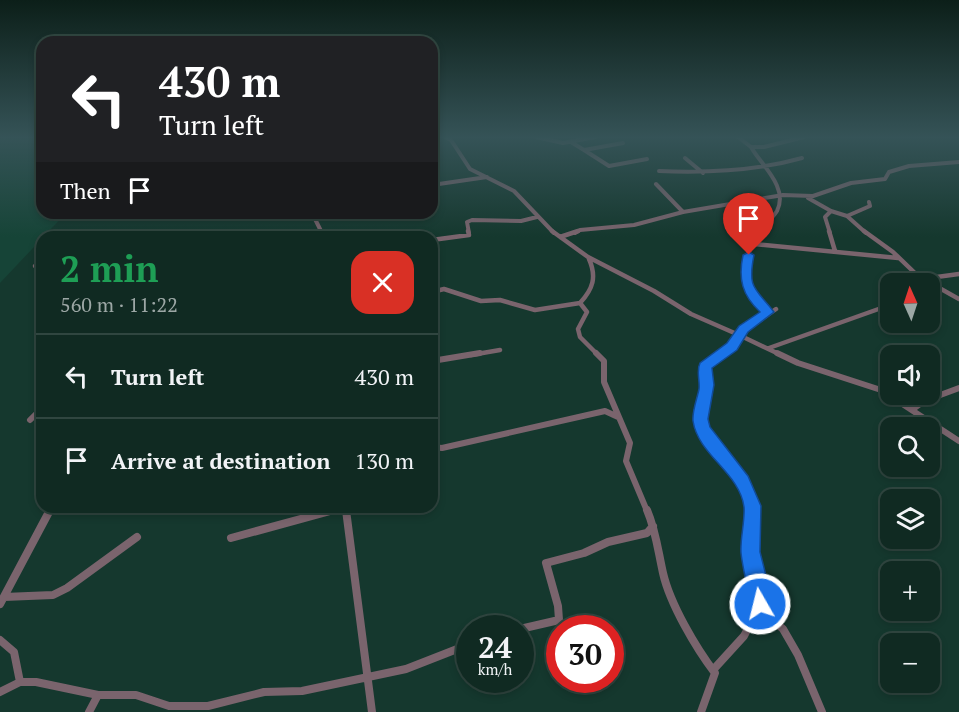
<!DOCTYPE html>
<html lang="en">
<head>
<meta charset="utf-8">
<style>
  body { margin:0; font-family:"PT Serif",serif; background:#1e362f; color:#f1f3f6; height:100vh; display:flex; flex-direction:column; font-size:22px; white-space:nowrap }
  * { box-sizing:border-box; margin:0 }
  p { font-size:20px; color:#9ca7a5 }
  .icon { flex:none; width:33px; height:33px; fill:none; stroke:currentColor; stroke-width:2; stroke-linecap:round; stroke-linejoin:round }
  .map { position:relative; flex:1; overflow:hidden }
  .details { position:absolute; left:36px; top:231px; width:402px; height:282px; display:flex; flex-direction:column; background:#102a22; border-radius:18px; box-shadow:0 3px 9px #0003,0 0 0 2px #304640 }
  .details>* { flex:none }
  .banner { position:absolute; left:36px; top:36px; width:402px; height:183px; border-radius:18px; box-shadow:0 3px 9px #0003,0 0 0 2px #304640; background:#202124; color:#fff; overflow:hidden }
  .needle { width:39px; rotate:357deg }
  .controls { position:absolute; left:880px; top:273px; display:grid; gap:12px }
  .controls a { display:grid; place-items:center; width:60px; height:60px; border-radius:12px; background:#102a22; box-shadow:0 3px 9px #0003,0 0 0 2px #304640; font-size:30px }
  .speed { position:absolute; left:456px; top:615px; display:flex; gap:12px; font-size:30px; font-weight:700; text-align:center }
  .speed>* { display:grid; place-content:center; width:78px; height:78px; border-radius:50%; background:#102a22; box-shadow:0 3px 9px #0003,0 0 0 2px #304640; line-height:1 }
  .speed small { font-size:15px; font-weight:400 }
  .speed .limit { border:9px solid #d22; background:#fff; color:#111 }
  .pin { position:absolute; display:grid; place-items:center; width:51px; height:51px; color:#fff; margin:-62px -26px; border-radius:50% 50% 50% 0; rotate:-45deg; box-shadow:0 0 6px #0007 }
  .pin .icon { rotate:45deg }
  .me { position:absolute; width:66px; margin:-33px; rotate:352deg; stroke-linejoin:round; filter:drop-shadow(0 0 4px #0008) }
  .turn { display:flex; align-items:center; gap:21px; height:126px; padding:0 24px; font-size:27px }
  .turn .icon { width:78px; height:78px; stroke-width:2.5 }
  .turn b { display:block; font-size:42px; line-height:51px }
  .then { display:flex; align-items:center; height:57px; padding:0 24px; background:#0003; gap:12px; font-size:22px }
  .round { display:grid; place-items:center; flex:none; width:63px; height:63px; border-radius:18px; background:#1e362f }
  .headline { display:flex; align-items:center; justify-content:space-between; height:102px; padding:0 24px }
  h1 { font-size:36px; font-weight:600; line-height:45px; color:#1e9e55 }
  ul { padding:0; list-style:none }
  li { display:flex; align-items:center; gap:18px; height:84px; padding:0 24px; border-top:2px solid #304640 }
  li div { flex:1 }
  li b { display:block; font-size:22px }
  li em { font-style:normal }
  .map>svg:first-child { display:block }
  .built { fill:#164437 }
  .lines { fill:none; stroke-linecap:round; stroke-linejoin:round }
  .minor-far3 { stroke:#7a646d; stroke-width:4 }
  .minor-far2 { stroke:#7a646d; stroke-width:4.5 }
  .minor-far1 { stroke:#7a646d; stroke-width:6 }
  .minor { stroke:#7a646d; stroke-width:8 }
  .route { fill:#1a73e8; stroke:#114b97; stroke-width:1.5 }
</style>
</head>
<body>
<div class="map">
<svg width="959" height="712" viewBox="0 0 959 712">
  <rect width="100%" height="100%" fill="#15382e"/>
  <path class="built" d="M0 137H42V213H66L0 283Z"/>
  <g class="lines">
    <path class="minor-far3" d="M445 137 451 140 470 169 514 191 554 233
      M536 137 563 143 595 137
      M738 137 751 147
      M571 142 584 150 623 143
      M584 150 609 166 647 159
      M685 158 703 173
      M659 171C706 173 756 171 802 158
      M656 184 683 212
      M432 185 487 177
      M808 198 831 211
      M312 213 322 233
      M469 233 467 222 472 220 521 221 537 217
      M575 233 580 230 634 225 683 212 783 195 813 196 851 183 885 179 889 172 909 166 959 162
      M758 233C764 225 772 219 777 211 789 187 761 165 751 147H764L804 137
      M830 233 825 217 831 211 847 216
      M866 233 847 216 870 206 869 202"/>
    <path class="minor-far2" d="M321 231 324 237
      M552 231 588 257 654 291 691 314 739 335 732 347 721 355
      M759 231C739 260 745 287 768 312
      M829 231 835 251
      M864 231 893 252 918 276 959 299
      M560 237 578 231
      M432 240 469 235 468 231
      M754 244 898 258
      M589 259C597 277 593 289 580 303L587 312 578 329 580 337 598 355
      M35 266 42 265
      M922 279 959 274
      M432 292 444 289 481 301 500 300 535 310 580 303
      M776 309 739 335 781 355
      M769 348 887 306
      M471 355 500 350"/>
    <path class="minor-far1" d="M596 353 604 361V382L630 443 626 461 647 511
      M723 353 705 366C705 374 707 382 706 390 705 402 698 414 702 427 714 460 746 471 751 511
      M777 353 798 363 881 390 959 441
      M432 361 480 353
      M913 409 924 401 959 388
      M30 420 42 408
      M432 447 442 448 605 411 618 417
      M346 507 347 511
      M50 511 52 507
      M329 511 345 507"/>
    <path class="minor" d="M346 510 372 712
      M647 510C656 531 658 551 663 573 670 604 696 648 715 673L701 712
      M231 538 334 510
      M4 597 53 595 67 588 137 537
      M0 604 50 510
      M759 608 783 629 798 655 822 712
      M520 629 559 620 558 606 546 563 584 553 608 542 647 533 653 526
      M0 640 14 652 20 682H36L98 695
      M713 670 744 636 760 605V589L750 551 751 510
      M0 692 20 682
      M89 712 98 695H136L169 706H208L264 692 302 691 406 669 470 644"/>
  </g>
  <linearGradient id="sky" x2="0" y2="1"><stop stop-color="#0c1f19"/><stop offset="0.58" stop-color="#355357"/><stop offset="1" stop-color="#355357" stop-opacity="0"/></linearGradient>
  <rect width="959" height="237" fill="url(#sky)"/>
  <path class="route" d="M749 252 754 255C747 290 756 288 774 312L748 332 737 350 712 368 714 385 708 419 710 427 748 476 761 506 760 552 771 595 767 611 760 614 753 611C750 603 742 563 741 553 740 538 745 522 744 507 740 473 698 455 693 421 692 411 697 399 699 389 700 380 696 371 700 363L727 343 739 326 760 312C742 295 738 279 743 255Z"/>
</svg>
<div class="controls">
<a><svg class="needle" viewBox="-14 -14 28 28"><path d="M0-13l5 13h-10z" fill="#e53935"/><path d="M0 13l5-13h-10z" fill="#9ca7a5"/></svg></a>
<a><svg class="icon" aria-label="sound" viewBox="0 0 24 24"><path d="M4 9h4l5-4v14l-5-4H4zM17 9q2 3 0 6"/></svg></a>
<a><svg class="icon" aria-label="search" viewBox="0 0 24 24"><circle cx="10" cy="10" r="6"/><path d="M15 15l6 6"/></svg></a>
<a><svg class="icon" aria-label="layers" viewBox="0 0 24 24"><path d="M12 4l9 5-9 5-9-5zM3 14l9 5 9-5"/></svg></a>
<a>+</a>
<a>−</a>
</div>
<div class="speed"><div>24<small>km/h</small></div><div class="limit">30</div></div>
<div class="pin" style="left:749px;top:255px;background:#d93025"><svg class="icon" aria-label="arrive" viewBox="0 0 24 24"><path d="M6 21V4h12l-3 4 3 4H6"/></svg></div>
<svg class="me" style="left:760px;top:604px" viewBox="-20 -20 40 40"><circle r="17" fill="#1a73e8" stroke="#fff" stroke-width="3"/><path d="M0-11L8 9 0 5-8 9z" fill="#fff"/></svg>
<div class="banner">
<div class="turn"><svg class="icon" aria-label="left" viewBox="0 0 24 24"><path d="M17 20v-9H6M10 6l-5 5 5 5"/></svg><div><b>430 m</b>Turn left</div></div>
<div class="then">Then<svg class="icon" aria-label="arrive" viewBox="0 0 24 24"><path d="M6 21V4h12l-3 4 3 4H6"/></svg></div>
</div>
<section class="details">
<div class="headline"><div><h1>2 min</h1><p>560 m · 11:22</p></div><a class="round" style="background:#d93025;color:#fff"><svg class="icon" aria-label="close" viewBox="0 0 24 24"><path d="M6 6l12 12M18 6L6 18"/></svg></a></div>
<ul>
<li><svg class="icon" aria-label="left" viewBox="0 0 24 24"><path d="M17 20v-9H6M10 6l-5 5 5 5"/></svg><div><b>Turn left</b></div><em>430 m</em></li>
<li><svg class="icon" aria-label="arrive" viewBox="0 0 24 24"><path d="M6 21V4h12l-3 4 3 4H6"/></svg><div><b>Arrive at destination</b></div><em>130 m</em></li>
</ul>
</section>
</div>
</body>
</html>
